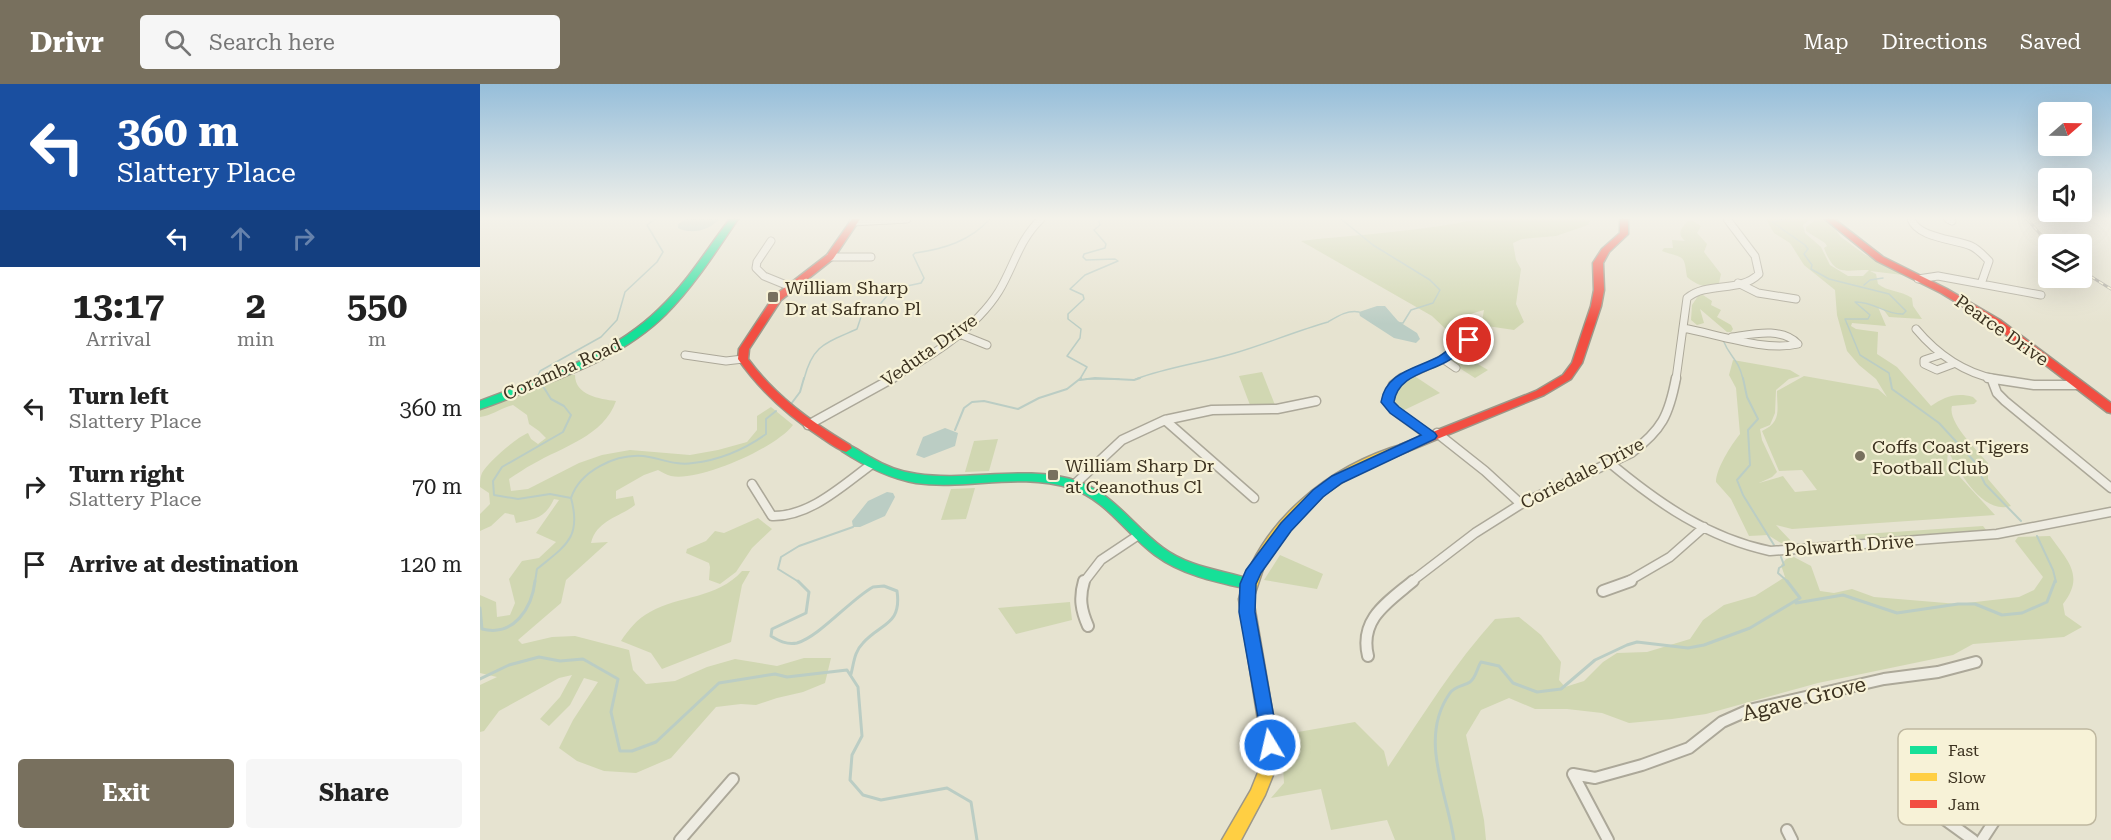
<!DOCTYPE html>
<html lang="en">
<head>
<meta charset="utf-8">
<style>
  body { margin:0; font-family:"Roboto Serif",serif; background:#f6f6f6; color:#222; height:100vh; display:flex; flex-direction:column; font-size:22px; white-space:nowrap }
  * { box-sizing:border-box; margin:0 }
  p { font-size:20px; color:#767676 }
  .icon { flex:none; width:33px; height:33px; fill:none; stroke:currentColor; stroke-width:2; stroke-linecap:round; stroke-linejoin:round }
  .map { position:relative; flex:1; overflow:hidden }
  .sheet { display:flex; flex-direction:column; background:#fff; width:480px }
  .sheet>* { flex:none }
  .hud { background:#1a4fa0; color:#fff; overflow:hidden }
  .needle { width:39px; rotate:70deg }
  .controls { position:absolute; left:1558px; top:18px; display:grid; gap:12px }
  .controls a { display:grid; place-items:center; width:54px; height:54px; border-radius:6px; background:#fff; box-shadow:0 6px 24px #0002; font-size:30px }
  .pin { position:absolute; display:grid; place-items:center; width:51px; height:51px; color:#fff; margin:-26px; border:3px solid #fff; border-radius:50%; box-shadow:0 2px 6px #0007 }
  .me { position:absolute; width:66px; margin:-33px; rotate:351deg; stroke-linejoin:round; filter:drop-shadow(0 0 4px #0008) }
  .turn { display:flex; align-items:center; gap:21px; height:126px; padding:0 18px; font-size:27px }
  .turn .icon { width:78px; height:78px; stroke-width:2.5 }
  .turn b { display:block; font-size:42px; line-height:51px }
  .lanes { display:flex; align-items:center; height:57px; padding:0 18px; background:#0003; justify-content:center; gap:30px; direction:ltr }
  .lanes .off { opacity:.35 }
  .eta { display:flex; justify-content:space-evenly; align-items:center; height:102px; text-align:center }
  .eta b { font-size:36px; font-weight:700; line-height:42px }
  .action { display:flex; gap:12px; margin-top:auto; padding:12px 18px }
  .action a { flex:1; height:69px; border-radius:6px; background:#78705e; color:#fff; font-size:24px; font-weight:700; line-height:69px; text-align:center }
  .action a+a { background:#f6f6f6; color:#222 }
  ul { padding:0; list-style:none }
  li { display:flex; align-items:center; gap:18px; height:78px; padding:0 18px }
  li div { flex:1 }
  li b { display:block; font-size:22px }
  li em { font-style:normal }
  header { display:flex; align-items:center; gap:36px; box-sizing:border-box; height:84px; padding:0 30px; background:#78705e; color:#fff }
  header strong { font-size:28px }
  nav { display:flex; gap:33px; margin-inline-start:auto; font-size:21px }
  .search { width:420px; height:54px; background:#f6f6f6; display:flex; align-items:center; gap:15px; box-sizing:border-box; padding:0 21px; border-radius:6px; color:#767676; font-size:22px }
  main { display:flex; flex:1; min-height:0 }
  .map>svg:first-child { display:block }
  .green { fill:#d1d7b2 }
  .water { fill:#bbcdc4 }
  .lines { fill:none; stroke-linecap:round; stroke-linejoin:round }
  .stream-far2 { stroke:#bbcdc4; stroke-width:1.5 }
  .stream-far1 { stroke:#bbcdc4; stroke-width:2 }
  .stream { stroke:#bbcdc4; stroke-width:3 }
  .street-far2-casing { stroke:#aca899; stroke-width:9 }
  .street-far1-casing { stroke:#aca899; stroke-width:11 }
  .street-casing { stroke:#aca899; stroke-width:14 }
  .fast-casing { stroke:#9c9788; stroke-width:3 }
  .slow-casing { stroke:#9c9788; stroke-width:3 }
  .jam-casing { stroke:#9c9788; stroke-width:3 }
  .street-far2 { stroke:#eeece2; stroke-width:7 }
  .street-far1 { stroke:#eeece2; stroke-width:8 }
  .street { stroke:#eeece2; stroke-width:10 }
  .fast { fill:#16e098; fill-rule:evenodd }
  .slow { fill:#ffcf43; fill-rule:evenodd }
  .jam { fill:#f24e42; fill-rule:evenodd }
  .rail-casing { stroke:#aeaca2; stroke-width:3 }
  .rail { stroke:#f7f2d7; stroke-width:1.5; stroke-dasharray:5; stroke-linecap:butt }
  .route { fill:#1a73e8; stroke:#114b97; stroke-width:1.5 }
  .poi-dot { fill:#78705e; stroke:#f7f2d7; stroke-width:2 }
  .labels { text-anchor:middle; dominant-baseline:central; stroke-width:4.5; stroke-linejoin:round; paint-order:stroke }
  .poi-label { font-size:18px; fill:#3c3220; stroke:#f7f2d7; text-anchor:start }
  .street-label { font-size:18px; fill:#3c3220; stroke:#f7f2d7 }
  .near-street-label { font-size:21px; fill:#3c3220; stroke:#f7f2d7 }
  .key { fill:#f7f2d7; stroke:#bfb8a0; stroke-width:1.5 }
  .key-label { font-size:16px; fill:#3c3220 }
</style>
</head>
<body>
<header>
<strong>Drivr</strong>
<div class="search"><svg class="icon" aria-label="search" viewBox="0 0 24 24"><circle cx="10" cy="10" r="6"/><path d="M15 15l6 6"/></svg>Search here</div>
<nav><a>Map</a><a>Directions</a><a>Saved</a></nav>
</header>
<main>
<section class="sheet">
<div class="hud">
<div class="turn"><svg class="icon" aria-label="left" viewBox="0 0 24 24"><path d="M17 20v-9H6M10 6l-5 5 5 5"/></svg><div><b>360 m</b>Slattery Place</div></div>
<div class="lanes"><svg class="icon" aria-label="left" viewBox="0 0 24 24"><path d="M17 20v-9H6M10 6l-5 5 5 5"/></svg><svg class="icon off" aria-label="ahead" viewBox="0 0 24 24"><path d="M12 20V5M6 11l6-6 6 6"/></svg><svg class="icon off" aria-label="right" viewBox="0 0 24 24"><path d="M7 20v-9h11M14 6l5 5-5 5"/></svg></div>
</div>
<div class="eta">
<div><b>13:17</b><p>Arrival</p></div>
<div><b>2</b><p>min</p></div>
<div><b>550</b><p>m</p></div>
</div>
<ul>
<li><svg class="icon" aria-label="left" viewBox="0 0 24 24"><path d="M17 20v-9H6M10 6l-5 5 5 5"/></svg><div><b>Turn left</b><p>Slattery Place</p></div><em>360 m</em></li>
<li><svg class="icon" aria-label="right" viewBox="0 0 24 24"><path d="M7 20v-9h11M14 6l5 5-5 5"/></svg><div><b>Turn right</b><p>Slattery Place</p></div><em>70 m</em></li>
<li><svg class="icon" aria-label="arrive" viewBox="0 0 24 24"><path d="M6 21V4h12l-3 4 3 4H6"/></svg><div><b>Arrive at destination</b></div><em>120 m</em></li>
</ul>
<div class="action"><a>Exit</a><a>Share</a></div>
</section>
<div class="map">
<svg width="1631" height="756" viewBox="0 0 1631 756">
  <rect width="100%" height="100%" fill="#e6e3d0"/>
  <path class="green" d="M997 135H1109L1110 137 1108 141 1076 152 1042 155 1033 159 1036 176 1041 185 1036 220 1044 238 1034 246 1007 242 1002 237 1004 226C989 230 981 232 976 248L971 250 952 232 821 157C880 150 939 148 997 135Z
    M1286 135H1330L1323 141 1325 149 1341 163 1350 181 1368 192H1383L1389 186C1364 186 1355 193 1344 164L1347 162 1345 159 1326 147V143L1334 137V135H1343L1351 140 1361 153 1384 170 1423 191 1390 187 1396 190 1398 200C1408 208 1420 206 1432 214L1433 222 1442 235 1409 233 1403 225 1398 223 1406 242 1372 239 1371 242 1376 245 1398 248 1397 270 1417 283 1451 322C1464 313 1476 308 1493 313L1497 317 1494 320 1472 322C1467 338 1498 367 1508 379V395L1531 422C1502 431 1479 387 1468 367L1467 379 1515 431 1312 445 1296 441 1311 457 1307 460 1301 459 1288 451 1269 452 1251 415 1236 398C1236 385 1251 361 1260 350L1256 304 1249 291 1253 276 1310 286 1320 292 1309 295 1296 306 1295 329 1290 341 1280 345 1282 356 1297 388 1292 393 1279 399 1303 392 1315 408 1337 406 1322 386 1299 387 1282 347C1302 338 1297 326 1297 307L1324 292 1398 305 1407 313 1396 295 1379 281 1367 267 1357 231 1355 206 1324 181 1310 159 1294 149Z
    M1212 136 1221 142 1217 149 1227 160 1224 168 1241 190 1239 199C1227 206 1217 201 1207 193 1204 169 1204 175 1182 167L1184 164H1193L1192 156 1205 157C1196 149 1202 145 1207 137Z
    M1223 211 1232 217 1231 221 1241 226 1237 233 1251 241 1253 245 1251 248H1247L1220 225 1224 239 1217 241 1211 236 1212 221 1218 212Z
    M979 269 1008 286 995 294 967 276Z
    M782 288 795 321H770L759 292Z
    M930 289 960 309 918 329 914 326 909 307Z
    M82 291H95C95 311 119 315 136 317 124 352 82 363 53 380 45 384 37 390 29 395L31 407 48 405 99 379 122 371 150 366 210 371 238 366 267 358 277 346V332L291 323 313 341C296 364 219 398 191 392 187 391 182 388 178 386L164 391 136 407V415L153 412 155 421C138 434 117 436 111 459L128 458 86 496 81 519 38 556 42 560 72 553 95 552 149 566 153 586 166 600 195 597 227 583 255 575 297 582 324 574H351L345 599 323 608 297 614 276 621 261 620 236 623 191 674 156 689 124 687 97 677 79 664 93 636 118 598 104 594 90 621 69 642 60 635 80 613 92 591 79 594 19 627 4 647 0 648V601L17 593 0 589V511L16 518 17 533 30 531 35 519 29 495 42 477 59 474 76 458 56 449 79 416 74 415C65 434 56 435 36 439L34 431 25 429 11 442 0 447V430L10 420 9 409 0 403C0 398 0 393 2 389 8 378 37 353 48 349L51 355 58 360 66 354 59 347 49 340 47 331 33 321C21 324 12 332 0 333V325Z
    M518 355 509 387 485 388 494 357Z
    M495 404 486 435 461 436 471 405Z
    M278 434 292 445 272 464 256 488 240 500 229 496 230 483 229 479 206 469 207 465 226 457 235 447 244 449Z
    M1503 442 1507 447 1373 457 1369 451Z
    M1570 452C1588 477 1605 492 1583 520L1585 531 1602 543 1584 553 1493 560 1473 571 1338 599 1226 630 1192 635 1149 639 1122 629 1087 625H1055L1029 614 1001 626 986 651 1004 736 1006 756H915L907 736 851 746 841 705 791 714 804 699 801 651 875 638 904 667 908 683C942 633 974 580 1015 535L1039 533 1061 551 1081 578 1079 596 1085 603 1104 597 1123 578 1137 569 1167 568 1210 555 1223 536 1244 521 1275 512 1305 493 1301 481 1306 475 1314 473 1331 482 1340 507 1354 509 1372 505 1394 513 1478 520 1539 513 1554 506 1563 493 1535 457 1538 453Z
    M800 471 843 490 837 505 784 496Z
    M262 487H270L262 501 251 558 182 585 171 569 141 557C149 545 157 535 170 528 200 511 237 515 262 487Z
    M590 518 592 536 536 550 518 524Z"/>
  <path class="water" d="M206 135H239C230 146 212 151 198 144V140Z
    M897 222H905L918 237 937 249 940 255 936 259 914 254 880 232 879 228Z
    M465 344 478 349 475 362 444 374 436 371 443 353Z
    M407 408 413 409 415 413 405 432 380 443H373L372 437 388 417Z"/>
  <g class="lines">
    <path class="stream-far2" d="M861 135 893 161 950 196 960 206 953 219 931 226 923 239H920
      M1307 135 1292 138 1325 161 1328 165 1324 170 1332 181 1331 185 1349 195 1409 210 1426 227 1423 230C1406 231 1393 217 1375 218L1390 231 1388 235H1365L1380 271 1409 289 1410 295
      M1384 201 1390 196 1403 194
      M1243 256C1250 274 1258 274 1263 295
      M57 294 60 287 121 253 137 236 145 208 177 178 183 168 167 141 175 135
      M324 295C333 260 346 259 377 245L381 233 401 219 413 205 441 199 444 194 433 171 435 169C464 165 490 157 510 135
      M600 295 607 283 587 272 600 254 601 245 588 235V230L604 215 603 211 590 205 605 191 638 177 635 175 606 176 603 173 604 170 625 164 626 160 614 146 620 141 619 137 622 135
      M606 295H639
      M656 295C688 283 722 279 755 269 786 260 816 247 848 238 858 232 867 226 879 228"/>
    <path class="stream-far1" d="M1263 294 1267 313 1278 335 1268 346 1270 381 1257 396 1263 411 1294 461
      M1410 294 1412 305 1459 339 1494 377 1505 400 1541 437
      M600 296 615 294 654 296 660 294
      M311 320 320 308 324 294
      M475 346 484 324 492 318 504 317 538 325 559 314 587 305 601 294
      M91 414C100 387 135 370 163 372 180 374 195 382 213 379 239 376 265 365 286 350V335L296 327
      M1557 452 1573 486 1576 498
      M1301 473 1304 481 1299 484 1298 489 1308 498
      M55 498 57 485C85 462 102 454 91 414L70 410 38 415 14 411 13 397 22 383 83 348 91 331 84 322 71 315 61 299
      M319 498 298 485 301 473 319 462 373 443"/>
    <path class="stream" d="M318 497 329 508 326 529 292 545 291 552C299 557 307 561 317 559 339 553 371 515 393 503L404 502 417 507C422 541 401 539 383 559 374 568 374 579 371 590
      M1316 519 1363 511 1417 529 1478 520H1495L1522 531 1542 529 1567 518 1575 497
      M0 524 2 545C34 553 52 524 55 497
      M0 595 29 581 59 573 80 577 103 575 138 595 131 628 140 667H152L176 658 239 599 295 590 307 593 367 586 378 603 382 652 372 671 370 696 383 711 401 716 467 704 491 718 497 756
      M974 756C967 708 938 654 970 609 975 602 984 602 990 598 996 594 997 584 1001 578L1019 582 1033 599 1057 608 1081 605 1115 576 1147 561 1157 558 1208 564 1224 561 1270 544 1320 514 1307 497"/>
    <g class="street-far2-casing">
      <path id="street-far2" d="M1431 135C1438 154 1474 155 1491 162 1498 165 1503 171 1509 177L1501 200
        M1468 135 1472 137
        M373 138 427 135
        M291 157 277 178 276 184 284 192 311 203
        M350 173H391
        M1438 195 1458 192 1561 211
        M1258 199 1278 209 1316 215
        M1203 244C1236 250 1286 268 1318 260 1302 243 1273 250 1252 253
        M1436 245C1457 270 1482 288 1515 295
        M477 249 507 261
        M205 271 246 277 263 275
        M1459 271 1444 276V280L1457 286 1473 280
        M963 275 976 284
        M411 295C449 273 495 246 519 207 534 182 539 156 561 135
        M920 295 961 276 989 256
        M1196 295 1207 214C1228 197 1260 209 1279 190L1275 172 1247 135"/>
    </g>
    <g class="street-far1-casing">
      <path id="street-far1" d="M922 294 913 301 908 318 914 326 950 352
        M1508 294 1554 301H1599
        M1512 296 1517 309 1525 317 1631 404
        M685 336 774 414
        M328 341 413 294
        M957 349 1005 387 1041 420
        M1130 379C1178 419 1228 454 1290 467L1517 450 1631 428
        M272 400 292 432C330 433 363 401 392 380
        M595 400 642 356 685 336 732 326 797 325 836 317
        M604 498 621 476 660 450
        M931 498 995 449 1041 420 1151 369C1182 346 1189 331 1196 294
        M1147 498 1190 473 1224 443"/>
    </g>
    <g class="street-casing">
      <path id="street" d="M604 497C599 514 601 526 608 542
        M1123 507 1151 497
        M888 572C879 535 908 518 933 497
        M1093 690 1115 694 1162 681 1209 664 1242 638 1269 626 1404 595 1458 588 1496 578
        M1093 690 1128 756
        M1435 714 1493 756
        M1307 746 1312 756
        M200 756 253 695
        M1502 756 1530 713"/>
    </g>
    <g class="fast-casing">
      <path id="fast" d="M250 135H258C236 167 214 202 186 230 148 268 97 288 47 307 32 313 16 320 0 325V317C62 293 130 273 179 225 207 199 227 165 250 135Z
        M366 360C375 363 382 369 390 373 405 382 420 388 437 390 490 398 545 380 597 397 633 409 653 442 683 464 710 484 742 486 773 496L775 500 773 504 768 505C736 498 702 491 675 471 646 450 626 415 590 404 540 388 487 406 436 399 408 394 385 382 362 367L360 364Z"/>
    </g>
    <g class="slow-casing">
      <path id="slow" d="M924 360 930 364 928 367 876 389 846 409 804 451 784 482 773 515 798 661 795 686 785 711 761 756H742L771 706 779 686 782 661 759 515C778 438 850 381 924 360Z"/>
    </g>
    <g class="jam-casing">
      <path id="jam" d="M372 135H380L353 175 301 216 269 265 268 275C295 312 331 338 370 361L372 364 366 368C357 365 349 359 342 354 308 332 281 308 258 275L259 265 294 212 347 171Z
        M1140 135H1148V150L1129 168 1123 179 1124 206 1121 222 1102 279 1091 295 1064 311 928 367H920L918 364 920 361 1056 307 1083 291 1092 279 1111 222 1114 206 1113 179 1122 165 1140 149Z
        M1345 135H1354L1403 173 1467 205 1520 236 1631 319V329L1627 328 1512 240 1461 209 1397 177Z"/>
    </g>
    <use href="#street-far2" class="street-far2"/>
    <use href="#street-far1" class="street-far1"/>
    <use href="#street" class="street"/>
    <use href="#fast" class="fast"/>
    <use href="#slow" class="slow"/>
    <use href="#jam" class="jam"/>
    <g class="rail-casing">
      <path id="rail" d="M1547 135 1569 160
        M1602 187 1631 205"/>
    </g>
    <use href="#rail" class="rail"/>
  </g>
  <linearGradient id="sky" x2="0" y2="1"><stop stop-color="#96beda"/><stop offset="0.56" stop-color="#f4f2ea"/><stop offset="1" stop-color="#f4f2ea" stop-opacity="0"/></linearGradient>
  <rect width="1631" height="240" fill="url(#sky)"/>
  <path class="route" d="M989 252 994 253V258C985 265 976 273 966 278 946 289 918 292 914 318L919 323 955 349 957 352 955 355 862 399 843 413 811 447 781 489 776 500 775 528 799 661 797 667 790 669 784 667 759 528 760 500 766 486 801 439 833 406 852 392 941 351 910 329 901 318C906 288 935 285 958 273 969 267 977 256 989 252Z"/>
  <g class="poi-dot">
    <rect x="287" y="207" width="12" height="12" rx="3"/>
    <circle cx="1380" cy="372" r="6"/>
    <rect x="567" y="385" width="12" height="12" rx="3"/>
  </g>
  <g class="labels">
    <g class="poi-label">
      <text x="305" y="203">William Sharp<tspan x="305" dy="21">Dr at Safrano Pl</tspan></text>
      <text x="1392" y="362">Coffs Coast Tigers<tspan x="1392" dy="21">Football Club</tspan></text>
      <text x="585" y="381">William Sharp Dr<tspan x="585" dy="21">at Ceanothus Cl</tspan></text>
    </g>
    <g class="street-label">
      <text transform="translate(1522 246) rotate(35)">Pearce Drive</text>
      <text transform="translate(449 266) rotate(-35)">Veduta Drive</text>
      <text transform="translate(82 285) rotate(-24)">Coramba Road</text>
      <text transform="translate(1102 389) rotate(-27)">Coriedale Drive</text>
      <text transform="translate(1369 461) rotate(-4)">Polwarth Drive</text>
    </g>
    <g class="near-street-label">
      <text transform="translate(1324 615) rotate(-14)">Agave Grove</text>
    </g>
  </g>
  <rect x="1418" y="645" width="198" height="96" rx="9" class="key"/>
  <rect x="1430" y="662" width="27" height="8" fill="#16e098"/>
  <rect x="1430" y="689" width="27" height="8" fill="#ffcf43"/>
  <rect x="1430" y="716" width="27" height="8" fill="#f24e42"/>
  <g class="key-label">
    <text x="1468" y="672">Fast</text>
    <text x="1468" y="699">Slow</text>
    <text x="1468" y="726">Jam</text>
  </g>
</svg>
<div class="controls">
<a><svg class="needle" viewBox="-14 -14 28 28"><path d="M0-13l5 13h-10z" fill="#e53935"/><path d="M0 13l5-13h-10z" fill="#767676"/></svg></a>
<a><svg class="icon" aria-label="sound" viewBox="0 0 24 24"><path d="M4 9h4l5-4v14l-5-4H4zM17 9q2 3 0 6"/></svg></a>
<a><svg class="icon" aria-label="layers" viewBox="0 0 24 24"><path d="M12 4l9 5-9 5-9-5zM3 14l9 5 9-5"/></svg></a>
</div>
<div class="pin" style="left:989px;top:256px;background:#d93025"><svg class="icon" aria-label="arrive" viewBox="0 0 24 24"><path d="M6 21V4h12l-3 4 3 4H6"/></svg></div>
<svg class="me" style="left:790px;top:661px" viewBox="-20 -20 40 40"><circle r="17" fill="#1a73e8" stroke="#fff" stroke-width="3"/><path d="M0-11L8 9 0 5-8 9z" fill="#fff"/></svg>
</div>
</main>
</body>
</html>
